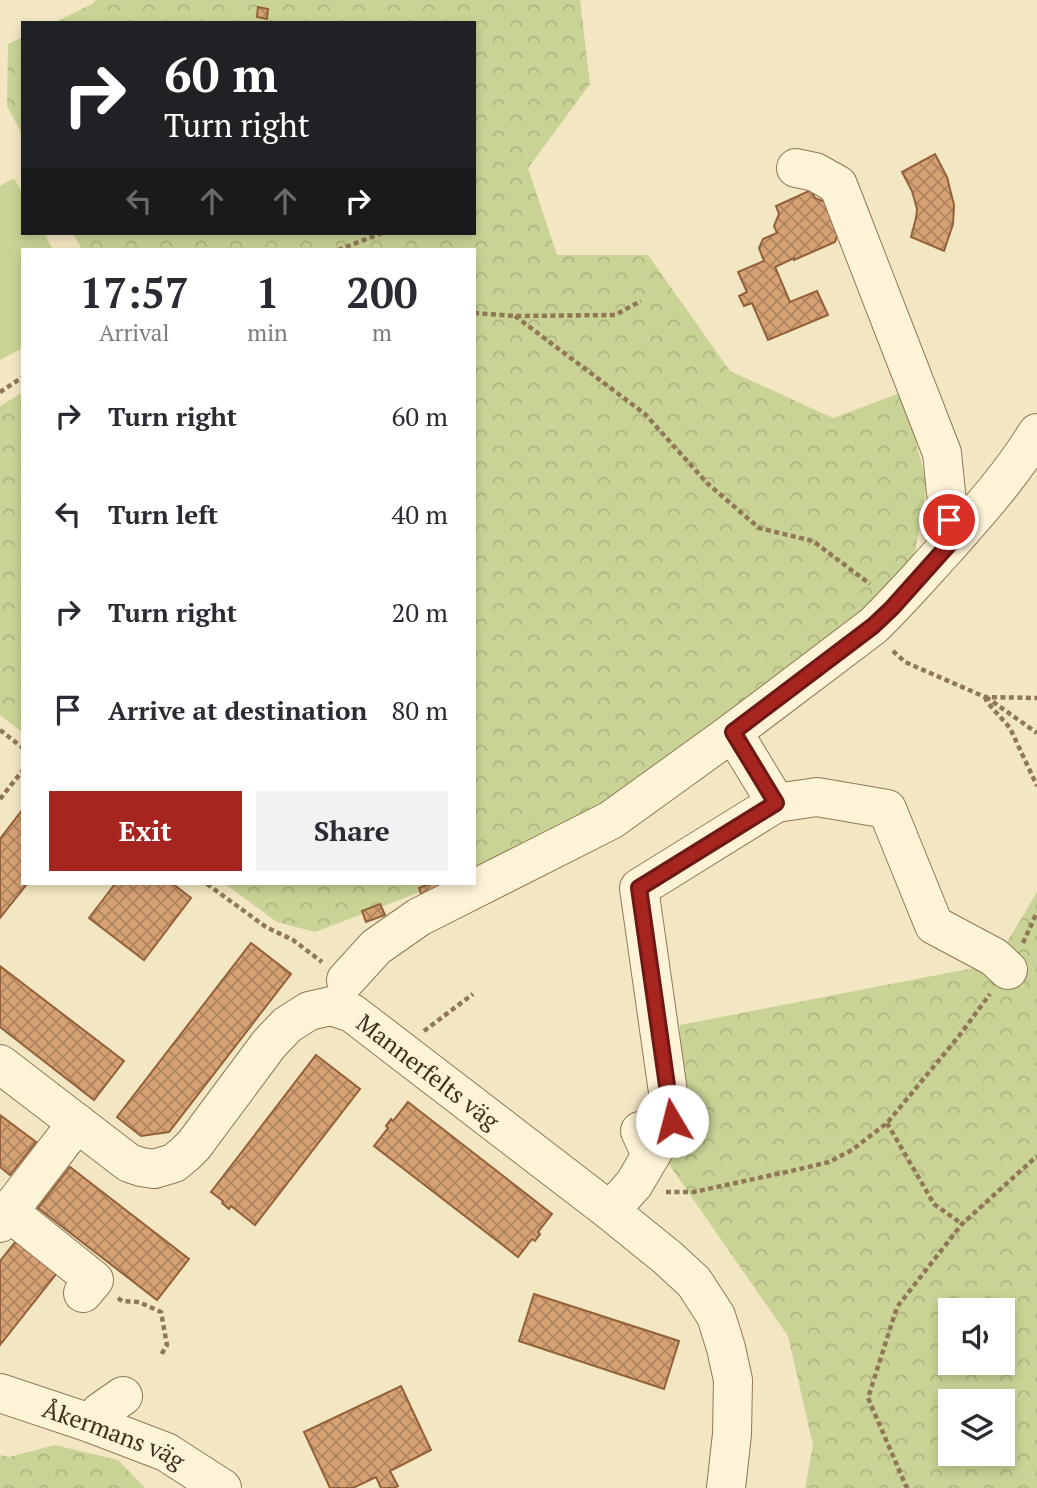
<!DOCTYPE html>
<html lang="en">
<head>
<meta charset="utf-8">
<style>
  body { margin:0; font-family:"PT Serif",serif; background:#f2f2f3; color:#2b2b33; height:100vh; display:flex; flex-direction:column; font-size:26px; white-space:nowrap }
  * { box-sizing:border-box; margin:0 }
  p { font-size:23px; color:#7c7c81 }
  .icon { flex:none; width:38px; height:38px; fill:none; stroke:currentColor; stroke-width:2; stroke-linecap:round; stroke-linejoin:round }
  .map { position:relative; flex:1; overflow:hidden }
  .sheet { position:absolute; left:21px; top:248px; width:455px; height:637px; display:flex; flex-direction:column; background:#fff; border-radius:0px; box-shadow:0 4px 10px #0003 }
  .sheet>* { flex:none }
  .guide { position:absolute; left:21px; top:21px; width:455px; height:214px; border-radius:0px; box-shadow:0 4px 10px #0003; background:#202124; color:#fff; overflow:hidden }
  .buttons { position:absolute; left:938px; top:1298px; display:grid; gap:14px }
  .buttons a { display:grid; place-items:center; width:77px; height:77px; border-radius:0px; background:#fff; box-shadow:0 4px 10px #0003; font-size:35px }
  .pin { position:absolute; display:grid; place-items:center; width:60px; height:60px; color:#fff; margin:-30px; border:4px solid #fff; border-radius:50%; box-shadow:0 2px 7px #0007 }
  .me { position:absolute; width:77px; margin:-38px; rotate:352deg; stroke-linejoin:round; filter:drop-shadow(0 0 5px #0008) }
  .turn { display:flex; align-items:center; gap:24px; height:147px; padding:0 28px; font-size:32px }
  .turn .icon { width:91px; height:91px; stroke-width:2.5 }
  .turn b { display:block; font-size:49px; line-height:60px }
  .lanes { display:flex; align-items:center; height:66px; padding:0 28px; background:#0003; justify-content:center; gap:35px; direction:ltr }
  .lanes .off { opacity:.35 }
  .eta { display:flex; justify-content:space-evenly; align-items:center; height:119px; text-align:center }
  .eta b { font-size:42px; font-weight:700; line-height:49px }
  .cta { display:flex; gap:14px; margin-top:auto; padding:14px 28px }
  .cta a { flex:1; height:80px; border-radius:0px; background:#a7251f; color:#fff; font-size:28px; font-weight:700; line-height:80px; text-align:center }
  .cta a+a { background:#f2f2f3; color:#2b2b33 }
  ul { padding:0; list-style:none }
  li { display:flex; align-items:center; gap:21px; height:98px; padding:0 28px }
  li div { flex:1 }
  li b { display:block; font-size:26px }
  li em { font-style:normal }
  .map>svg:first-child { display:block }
  .green { fill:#c9d395 }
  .forest { fill:url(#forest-crowns); fill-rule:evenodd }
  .building { fill:url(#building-cross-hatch); stroke:#936139; stroke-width:2 }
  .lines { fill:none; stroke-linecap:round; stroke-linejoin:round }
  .minor-casing { stroke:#907857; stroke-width:40 }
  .path { stroke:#907857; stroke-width:4.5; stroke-dasharray:5 3.5; stroke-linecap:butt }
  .minor { stroke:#fdf3d7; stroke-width:38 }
  .route-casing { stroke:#6d1814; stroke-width:18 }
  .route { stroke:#a7251f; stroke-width:12 }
  .labels { text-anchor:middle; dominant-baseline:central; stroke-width:5; stroke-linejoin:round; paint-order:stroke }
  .street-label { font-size:24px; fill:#3e2f1d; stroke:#faf0d3 }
</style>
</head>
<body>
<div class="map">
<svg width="1037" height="1488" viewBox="0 0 1037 1488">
  <defs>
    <pattern id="forest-crowns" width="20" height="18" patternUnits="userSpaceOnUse" patternTransform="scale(1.75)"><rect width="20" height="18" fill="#c9d395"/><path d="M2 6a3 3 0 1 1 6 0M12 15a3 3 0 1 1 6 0" fill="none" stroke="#aeb580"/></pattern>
    <pattern id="building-cross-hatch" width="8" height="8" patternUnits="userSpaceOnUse" patternTransform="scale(1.75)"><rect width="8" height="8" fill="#d6a274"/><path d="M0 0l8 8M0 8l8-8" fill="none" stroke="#af845f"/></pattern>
  </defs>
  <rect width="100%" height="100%" fill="#f3e7c3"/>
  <path class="green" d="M14 178 23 195V233H44L53 250H23V348L0 360V186Z"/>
  <path class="forest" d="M96 0H580L590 84 528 168 557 255H648L730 371 833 418 903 392 927 485 912 569 862 623 619 797 474 868V250H82L73 233H474V23H53L92 4Z
    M23 37V136L7 106 8 44Z
    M23 392V733L0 715V406Z
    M225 884H441L315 932 277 922Z
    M1037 892V1488H805L813 1445 788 1336 668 1163 680 1025 994 964ZM950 1311H1003V1363H950ZM950 1402H1003V1454H950Z
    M55 1445 118 1460 145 1488H0V1455L9 1457Z"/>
  <path class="building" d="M258 7 268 9 267 19 257 17Z
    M935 154 947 177 954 205 953 224 944 251 911 237 916 218 917 209 912 191 902 172Z
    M811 190 815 198 828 203 839 230 835 242 794 260V258L775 267 790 302 817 291 828 315 768 340 752 303 744 306 739 296 747 292 738 272 764 261 759 248 763 239 777 233 774 226 779 214 776 206Z
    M23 809V884H27L0 918V839Z
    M115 884H173L191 898 144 960 89 918Z
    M429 884H439L443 894 424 902 419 888Z
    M380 904 385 915 366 922 362 911Z
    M251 943 291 974 169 1132 141 1136 117 1117Z
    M0 966 124 1061 94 1100 0 1027Z
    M316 1055 360 1089 255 1225 231 1206 229 1209 222 1203 223 1201 211 1192Z
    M408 1102 552 1214 538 1232 540 1234 535 1241 532 1239 518 1257 374 1146 388 1128 386 1126 391 1119 393 1121Z
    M0 1115 36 1142 10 1175 0 1167Z
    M70 1167 189 1259 157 1300 38 1208Z
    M16 1241 57 1273 0 1345V1261Z
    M534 1294 679 1341 664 1389 519 1341Z
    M401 1386 431 1450 390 1471 398 1486 394 1488H381L376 1477 353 1488H330L304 1432Z"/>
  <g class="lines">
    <g class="minor-casing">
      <g id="minor">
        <path d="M796 168 815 172 838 185 942 453 951 542"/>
        <path d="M776 803 817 797 887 809 934 925 994 957 1008 970"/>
        <path d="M346 980 376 947 419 917 611 820 733 732 873 626C899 601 923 573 947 547 979 511 1012 474 1037 433"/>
        <path id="s1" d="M0 1064 129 1163 141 1167 154 1169 174 1163 185 1154 194 1145 269 1044 287 1025 309 1011 331 1006 352 1013 610 1211 668 1258 694 1282 716 1316 726 1348 733 1380 732 1434 726 1488"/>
        <path d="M651 1155 672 1120 639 888 776 803 733 732"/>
        <path d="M610 1211 634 1184 651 1155 640 1131"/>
        <path d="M9 1212 94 1280 83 1293"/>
        <path d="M0 1223 77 1123"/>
        <path id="s2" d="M0 1393 90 1423 166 1452 222 1488"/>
        <path d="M90 1423 100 1412 123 1396"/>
      </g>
    </g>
    <path class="path" d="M338 250 382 233
      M474 313 515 316 615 315 641 301
      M515 316 645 414 707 483 759 528 813 541 870 584
      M0 392 23 377
      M893 651 905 662 985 697 1037 698
      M985 697 987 702 1010 728 1037 786
      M986 697 1037 733
      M0 730 23 748
      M0 799 23 770
      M207 884 266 927 293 940 322 962
      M1023 943 1037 912
      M424 1031 473 994
      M887 1123 934 1204 962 1224
      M666 1192H694L800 1169 829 1162 852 1150 887 1123 959 1036 990 994
      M118 1298 122 1301 139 1302 161 1312 167 1345 161 1355
      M908 1488 906 1486 868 1398 897 1307 962 1224 1037 1156"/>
    <use href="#minor" class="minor"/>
  </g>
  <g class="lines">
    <g class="route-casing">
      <path id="route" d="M672 1121 639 888 776 803 733 732 873 626 892 608 951 542 949 520"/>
    </g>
    <use href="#route" class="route"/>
  </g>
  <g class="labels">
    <g class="street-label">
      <text stroke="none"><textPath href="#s1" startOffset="555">Mannerfelts väg</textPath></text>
      <text stroke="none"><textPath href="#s2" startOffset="121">Åkermans väg</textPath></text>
    </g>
  </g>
</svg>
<div class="buttons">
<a><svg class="icon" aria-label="sound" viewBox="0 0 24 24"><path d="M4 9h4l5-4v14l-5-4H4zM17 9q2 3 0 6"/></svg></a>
<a><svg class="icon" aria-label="layers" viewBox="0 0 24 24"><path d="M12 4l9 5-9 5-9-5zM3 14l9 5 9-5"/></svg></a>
</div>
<div class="pin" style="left:949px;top:520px;background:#d93025"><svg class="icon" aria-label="arrive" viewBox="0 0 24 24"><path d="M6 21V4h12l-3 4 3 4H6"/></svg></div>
<svg class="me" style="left:672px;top:1121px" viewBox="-20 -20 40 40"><circle r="19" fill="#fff"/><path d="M0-13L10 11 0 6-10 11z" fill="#a7251f"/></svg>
<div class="guide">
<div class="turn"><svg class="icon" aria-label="right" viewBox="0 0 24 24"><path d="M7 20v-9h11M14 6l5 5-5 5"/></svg><div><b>60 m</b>Turn right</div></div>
<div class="lanes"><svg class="icon off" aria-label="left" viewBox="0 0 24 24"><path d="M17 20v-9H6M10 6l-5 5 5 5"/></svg><svg class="icon off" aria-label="ahead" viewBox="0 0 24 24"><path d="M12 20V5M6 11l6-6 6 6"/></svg><svg class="icon off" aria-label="ahead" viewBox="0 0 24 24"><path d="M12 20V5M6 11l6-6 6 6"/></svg><svg class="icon" aria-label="right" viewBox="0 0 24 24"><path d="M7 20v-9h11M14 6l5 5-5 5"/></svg></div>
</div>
<section class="sheet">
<div class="eta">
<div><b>17:57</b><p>Arrival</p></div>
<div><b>1</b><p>min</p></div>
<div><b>200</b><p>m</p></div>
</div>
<ul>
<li><svg class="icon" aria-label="right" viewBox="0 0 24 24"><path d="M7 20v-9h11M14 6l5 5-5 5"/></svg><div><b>Turn right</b></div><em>60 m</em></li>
<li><svg class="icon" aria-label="left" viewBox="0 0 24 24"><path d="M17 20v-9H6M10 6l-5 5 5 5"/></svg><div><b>Turn left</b></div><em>40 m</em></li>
<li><svg class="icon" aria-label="right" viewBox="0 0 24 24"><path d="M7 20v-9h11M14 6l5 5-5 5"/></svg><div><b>Turn right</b></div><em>20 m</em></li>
<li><svg class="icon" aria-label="arrive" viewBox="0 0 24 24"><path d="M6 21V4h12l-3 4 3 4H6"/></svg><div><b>Arrive at destination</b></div><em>80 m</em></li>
</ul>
<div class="cta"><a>Exit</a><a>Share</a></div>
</section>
</div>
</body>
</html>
